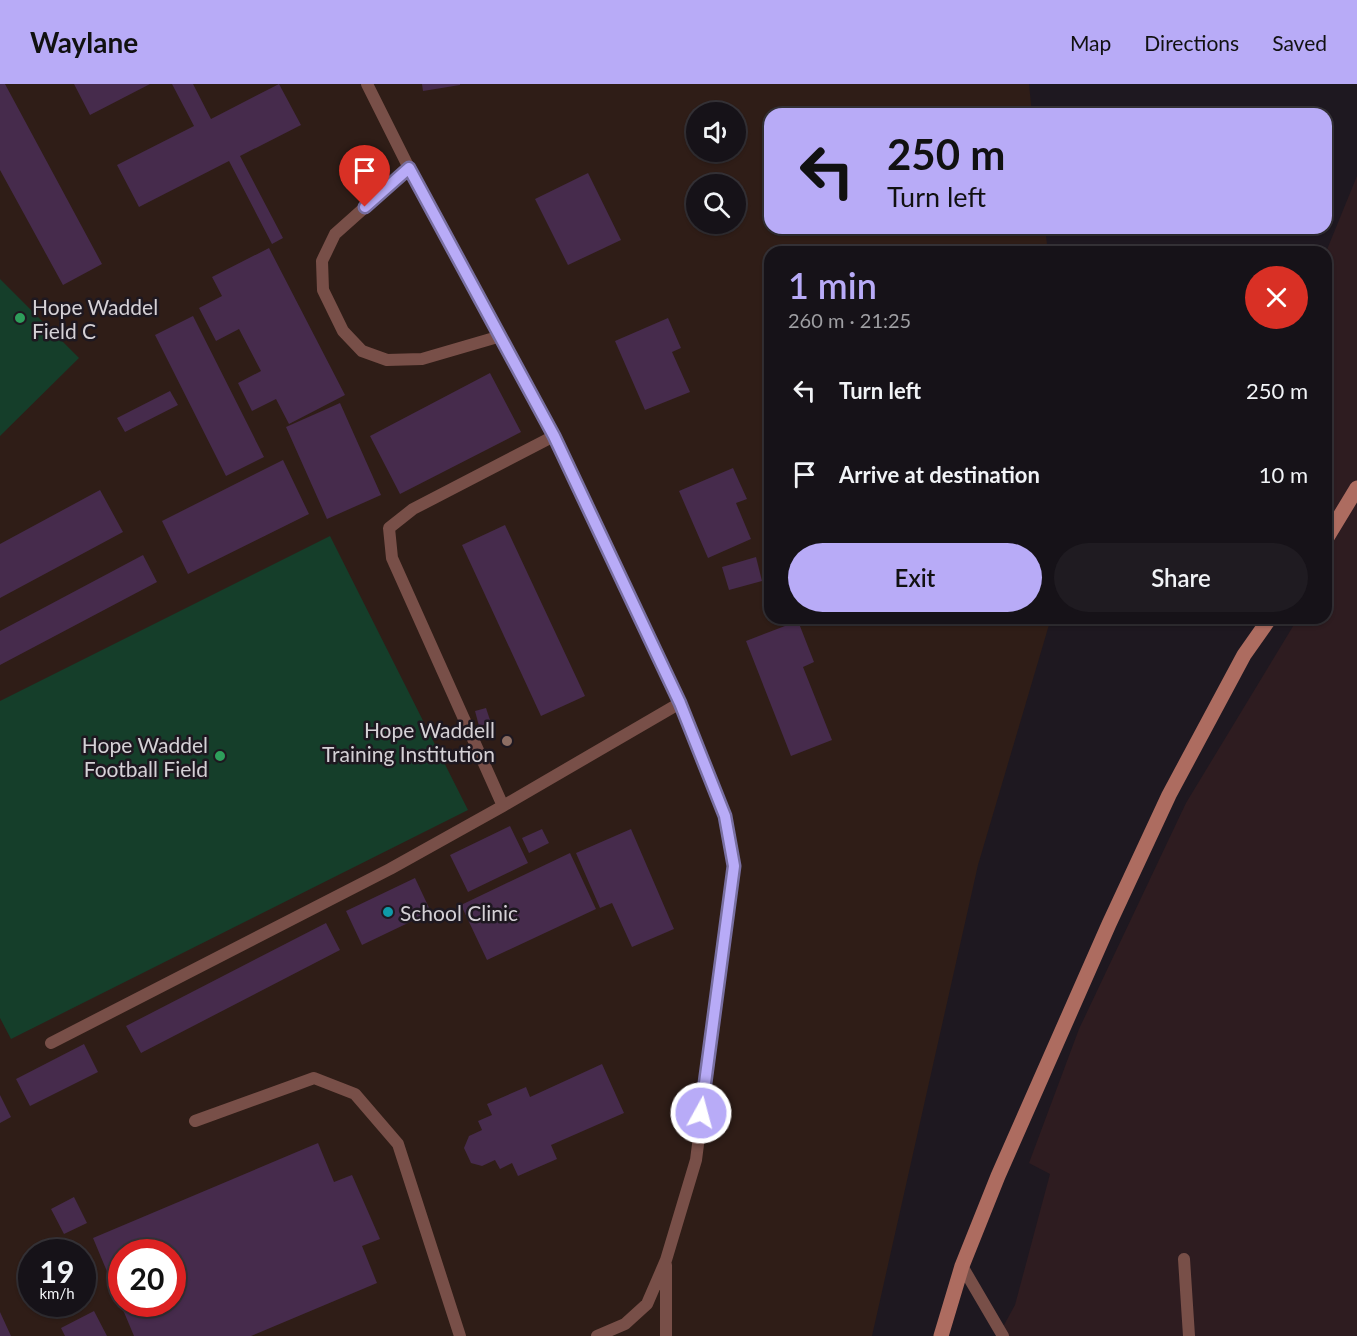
<!DOCTYPE html>
<html lang="en">
<head>
<meta charset="utf-8">
<style>
  body { margin:0; font-family:Lato,sans-serif; background:#1f1b21; color:#f1f3f6; height:100vh; display:flex; flex-direction:column; font-size:22px; white-space:nowrap }
  * { box-sizing:border-box; margin:0 }
  p { font-size:20px; color:#9e9ea2 }
  .icon { flex:none; width:33px; height:33px; fill:none; stroke:currentColor; stroke-width:2; stroke-linecap:round; stroke-linejoin:round }
  .map { position:relative; flex:1; overflow:hidden }
  .side { position:absolute; left:764px; top:162px; width:568px; height:378px; display:flex; flex-direction:column; background:#161218; border-radius:18px; box-shadow:0 2px 4px #0004,0 0 0 2px #353237 }
  .side>* { flex:none }
  .hud { position:absolute; left:764px; top:24px; width:568px; height:126px; border-radius:18px; box-shadow:0 2px 4px #0004,0 0 0 2px #353237; background:#b8abf7; color:#111; overflow:hidden }
  .controls { position:absolute; left:686px; top:18px; display:grid; gap:12px }
  .controls a { display:grid; place-items:center; width:60px; height:60px; border-radius:50%; background:#161218; box-shadow:0 2px 4px #0004,0 0 0 2px #353237; font-size:30px }
  .speed { position:absolute; left:18px; top:1155px; display:flex; gap:12px; font-size:30px; font-weight:700; text-align:center }
  .speed>* { display:grid; place-content:center; width:78px; height:78px; border-radius:50%; background:#161218; box-shadow:0 2px 4px #0004,0 0 0 2px #353237; line-height:1 }
  .speed small { font-size:15px; font-weight:400 }
  .speed .limit { border:9px solid #d22; background:#fff; color:#111 }
  .pin { position:absolute; display:grid; place-items:center; width:51px; height:51px; color:#fff; margin:-62px -26px; border-radius:50% 50% 50% 0; rotate:-45deg; box-shadow:0 0 6px #0007 }
  .pin .icon { rotate:45deg }
  .me { position:absolute; width:66px; margin:-33px; rotate:7deg; stroke-linejoin:round; filter:drop-shadow(0 0 4px #0008) }
  .turn { display:flex; align-items:center; gap:21px; height:126px; padding:0 24px; font-size:27px }
  .turn .icon { width:78px; height:78px; stroke-width:2.5 }
  .turn b { display:block; font-size:42px; line-height:51px }
  .round { display:grid; place-items:center; flex:none; width:63px; height:63px; border-radius:32px; background:#1f1b21 }
  .summary { display:flex; align-items:center; justify-content:space-between; height:102px; padding:0 24px }
  h1 { font-size:36px; font-weight:600; line-height:45px; color:#b8abf7 }
  .primary-button { display:flex; gap:12px; margin-top:auto; padding:12px 24px }
  .primary-button a { flex:1; height:69px; border-radius:36px; background:#b8abf7; color:#111; font-size:24px; font-weight:600; line-height:69px; text-align:center }
  .primary-button a+a { background:#1f1b21; color:#f1f3f6 }
  ul { padding:0; list-style:none }
  li { display:flex; align-items:center; gap:18px; height:84px; padding:0 24px }
  li div { flex:1 }
  li b { display:block; font-size:22px }
  li em { font-style:normal }
  header { display:flex; align-items:center; gap:36px; box-sizing:border-box; height:84px; padding:0 30px; background:#b8abf7; color:#111 }
  header strong { font-size:28px }
  nav { display:flex; gap:33px; margin-inline-start:auto; font-size:21px }
  .map>svg:first-child { display:block }
  .industrial { fill:#2e1c20 }
  .education { fill:#2f1d17; fill-rule:evenodd }
  .green { fill:#153e2a }
  .building { fill:#462b4c; fill-rule:evenodd }
  .lines { fill:none; stroke-linecap:round; stroke-linejoin:round }
  .lane { stroke:#784f48; stroke-width:12 }
  .secondary { stroke:#ad6c60; stroke-width:15 }
  .route-casing { stroke:#786fa1; stroke-width:15 }
  .route { stroke:#b8abf7; stroke-width:10 }
  .leisure-dot { fill:#2e9e5b; stroke:#1e1820; stroke-width:2 }
  .education-dot { fill:#8d6e63; stroke:#1e1820; stroke-width:2 }
  .culture-dot { fill:#0f9aa8; stroke:#1e1820; stroke-width:2 }
  .labels { text-anchor:middle; dominant-baseline:central; stroke-width:5; stroke-linejoin:round; paint-order:stroke }
  .poi-label { font-size:21px; fill:#d5d1d6; stroke:#1e1820; text-anchor:start }
</style>
</head>
<body>
<header>
<strong>Waylane</strong>
<nav><a>Map</a><a>Directions</a><a>Saved</a></nav>
</header>
<div class="map">
<svg width="1357" height="1252" viewBox="0 0 1357 1252">
  <rect width="100%" height="100%" fill="#1e1820"/>
  <path class="industrial" d="M1357 92V1252H998L1015 1221 1050 1090 1029 1079 1079 945 1186 719 1298 534H1326V168Z"/>
  <path class="education" d="M0 0H1029L1032 30H770V144H1045L1048 168H770V534H1051L978 781 872 1252H0ZM696 28H735V68H696ZM696 100H735V140H696ZM32 1168H82V1220H32ZM122 1168H172V1220H122Z"/>
  <path class="green" d="M0 195 79 274 0 352Z
    M330 452 468 726 11 955 0 934V617Z"/>
  <path class="building" d="M0 0H5L102 180 63 201 0 86Z
    M74 0H150L90 31Z
    M172 0H193L211 35 279 0 301 41 240 72 283 154 272 160 229 77 139 123 117 81 194 42Z
    M422 0H460V1L423 7Z
    M588 89 621 156 568 181 535 115Z
    M269 164 345 311 289 340 276 315 252 327 238 299 261 287 239 245 216 257 199 224 222 212 212 193Z
    M193 232 264 373 226 392 155 251Z
    M668 234 681 264 672 268 690 308 645 326 615 257Z
    M490 289 521 348 400 410 370 352Z
    M170 307 178 321 125 348 117 334Z
    M340 319 381 411 327 435 286 343Z
    M283 376 309 430 188 490 162 437Z
    M733 384 747 415 736 419 751 455 708 474 679 407Z
    M100 406 123 448 0 514V460Z
    M505 441 585 612 541 632 462 461Z
    M143 471 157 498 0 581V547Z
    M756 473 762 497 729 506 722 483Z
    M798 537 814 578 803 583 832 656 791 672 746 557Z
    M486 624 491 639 479 642 475 627Z
    M510 742 528 779 468 808 450 771Z
    M542 745 549 759 529 769 522 754Z
    M631 745 674 845 632 863 612 819 600 824 576 769Z
    M570 769 596 825 487 876 461 821Z
    M415 794 431 828 362 861 346 827Z
    M326 839 340 866 141 969 126 942Z
    M84 960 98 988 30 1022 16 995Z
    M602 980 624 1029 551 1061 557 1075 518 1092 512 1079 500 1085 495 1076 482 1082 471 1079 464 1064 469 1052 482 1046 478 1037 492 1031 487 1020 526 1003 530 1013Z
    M0 1011 11 1033 0 1039Z
    M318 1059 334 1098 352 1091 380 1155 362 1162 377 1199 251 1252H134L93 1154ZM122 1168H172V1220H122Z
    M74 1113 87 1139 64 1150 51 1125Z
    M94 1227 107 1252H65L61 1244Z
    M0 1228 11 1252H0Z"/>
  <g class="lines">
    <path class="lane" d="M367 0 409 84 554 352 680 619 725 732 734 782 696 1076 666 1176 647 1220 625 1240 597 1252
      M409 84 335 150 322 177 323 206 343 247 362 267 387 276 422 275 501 252
      M503 722 392 474 389 444 413 425 554 352
      M51 959 390 785 503 722 680 619
      M195 1037 314 994 355 1010 398 1060 460 1252
      M1184 1175 1189 1252
      M666 1181V1252
      M962 1182 1003 1252"/>
    <path class="secondary" d="M1326 455 1357 404
      M941 1252 962 1182 998 1092 1109 840 1169 711 1244 571 1270 534"/>
  </g>
  <g class="lines">
    <g class="route-casing">
      <path id="route" d="M365 123 409 84 554 352 680 619 725 732 734 782 701 1029"/>
    </g>
    <use href="#route" class="route"/>
  </g>
  <g class="leisure-dot">
    <circle cx="20" cy="234" r="6"/>
    <circle cx="220" cy="672" r="6"/>
  </g>
  <circle class="education-dot" cx="507" cy="657" r="6"/>
  <circle class="culture-dot" cx="388" cy="828" r="6"/>
  <g class="labels">
    <g class="poi-label">
      <text x="32" y="222">Hope Waddel<tspan x="32" dy="24">Field C</tspan></text>
      <text x="495" y="645" text-anchor="end">Hope Waddell<tspan x="495" dy="24">Training Institution</tspan></text>
      <text x="208" y="660" text-anchor="end">Hope Waddel<tspan x="208" dy="24">Football Field</tspan></text>
      <text x="400" y="828">School Clinic</text>
    </g>
  </g>
</svg>
<div class="controls">
<a><svg class="icon" aria-label="sound" viewBox="0 0 24 24"><path d="M4 9h4l5-4v14l-5-4H4zM17 9q2 3 0 6"/></svg></a>
<a><svg class="icon" aria-label="search" viewBox="0 0 24 24"><circle cx="10" cy="10" r="6"/><path d="M15 15l6 6"/></svg></a>
</div>
<div class="speed"><div>19<small>km/h</small></div><div class="limit">20</div></div>
<div class="pin" style="left:365px;top:123px;background:#d93025"><svg class="icon" aria-label="arrive" viewBox="0 0 24 24"><path d="M6 21V4h12l-3 4 3 4H6"/></svg></div>
<svg class="me" style="left:701px;top:1029px" viewBox="-20 -20 40 40"><circle r="17" fill="#b8abf7" stroke="#fff" stroke-width="3"/><path d="M0-11L8 9 0 5-8 9z" fill="#fff"/></svg>
<div class="hud">
<div class="turn"><svg class="icon" aria-label="left" viewBox="0 0 24 24"><path d="M17 20v-9H6M10 6l-5 5 5 5"/></svg><div><b>250 m</b>Turn left</div></div>
</div>
<section class="side">
<div class="summary"><div><h1>1 min</h1><p>260 m · 21:25</p></div><a class="round" style="background:#d93025;color:#fff"><svg class="icon" aria-label="close" viewBox="0 0 24 24"><path d="M6 6l12 12M18 6L6 18"/></svg></a></div>
<ul>
<li><svg class="icon" aria-label="left" viewBox="0 0 24 24"><path d="M17 20v-9H6M10 6l-5 5 5 5"/></svg><div><b>Turn left</b></div><em>250 m</em></li>
<li><svg class="icon" aria-label="arrive" viewBox="0 0 24 24"><path d="M6 21V4h12l-3 4 3 4H6"/></svg><div><b>Arrive at destination</b></div><em>10 m</em></li>
</ul>
<div class="primary-button"><a>Exit</a><a>Share</a></div>
</section>
</div>
</body>
</html>
